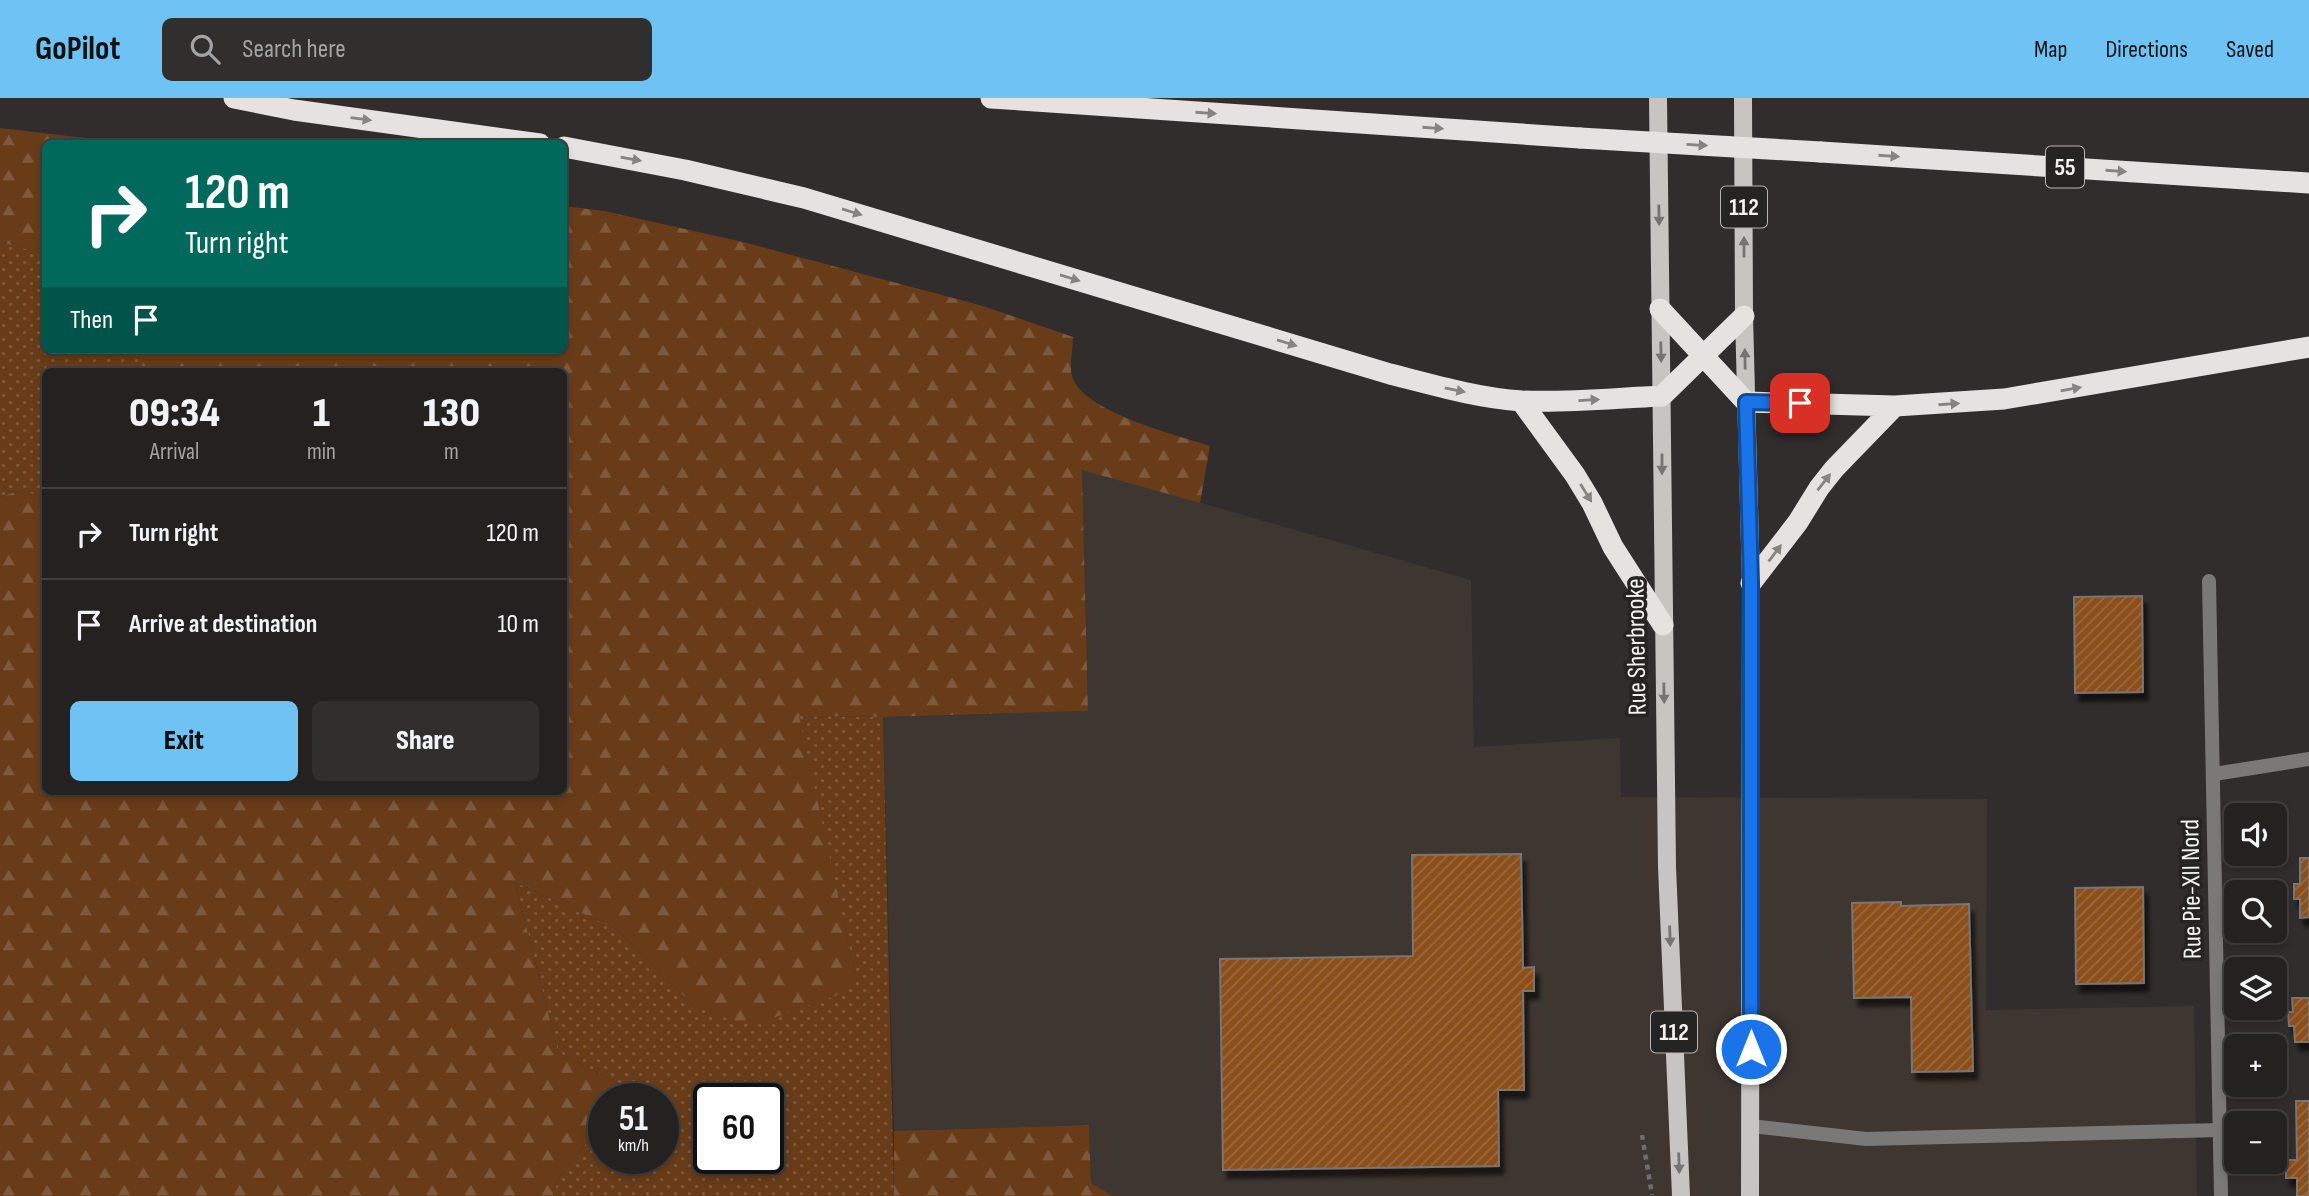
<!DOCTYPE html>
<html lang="en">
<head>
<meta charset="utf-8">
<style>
  body { margin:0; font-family:"Sofia Sans Condensed",sans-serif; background:#302f2e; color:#f1f3f6; height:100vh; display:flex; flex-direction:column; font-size:26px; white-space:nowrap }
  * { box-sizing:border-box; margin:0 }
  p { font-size:23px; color:#a3a4a5 }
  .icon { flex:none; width:38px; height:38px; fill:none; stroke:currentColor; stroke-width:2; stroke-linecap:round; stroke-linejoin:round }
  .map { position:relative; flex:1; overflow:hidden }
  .sheet { position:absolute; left:42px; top:270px; width:525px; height:427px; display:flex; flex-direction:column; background:#242221; border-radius:10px; box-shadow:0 4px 10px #0003,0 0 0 2px #413f3f }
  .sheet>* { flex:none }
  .guide { position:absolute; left:42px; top:42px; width:525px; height:214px; border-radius:10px; box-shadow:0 4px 10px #0003,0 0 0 2px #413f3f; background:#00695c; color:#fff; overflow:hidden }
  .buttons { position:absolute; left:2224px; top:705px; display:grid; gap:14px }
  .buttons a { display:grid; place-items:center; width:63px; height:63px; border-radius:10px; background:#242221; box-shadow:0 4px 10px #0003,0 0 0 2px #413f3f; font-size:35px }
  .speed { position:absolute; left:588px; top:985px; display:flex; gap:14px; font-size:35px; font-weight:700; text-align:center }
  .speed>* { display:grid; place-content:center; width:91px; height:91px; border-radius:50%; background:#242221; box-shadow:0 4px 10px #0003,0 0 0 2px #413f3f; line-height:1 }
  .speed small { font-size:18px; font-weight:400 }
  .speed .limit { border:4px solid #111; border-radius:10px; background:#fff; color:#111 }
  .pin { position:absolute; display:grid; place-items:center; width:60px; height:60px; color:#fff; margin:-30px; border-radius:14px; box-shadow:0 4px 10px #0006 }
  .me { position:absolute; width:77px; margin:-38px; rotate:0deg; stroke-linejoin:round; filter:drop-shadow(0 0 5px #0008) }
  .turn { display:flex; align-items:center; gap:24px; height:147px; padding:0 28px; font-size:32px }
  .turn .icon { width:91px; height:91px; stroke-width:2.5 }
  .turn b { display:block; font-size:49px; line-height:60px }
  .then { display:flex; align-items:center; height:66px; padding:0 28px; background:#0003; gap:14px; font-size:26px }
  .eta { display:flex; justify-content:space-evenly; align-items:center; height:119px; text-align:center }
  .eta b { font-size:42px; font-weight:800; line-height:49px }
  .primary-button { display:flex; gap:14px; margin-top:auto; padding:14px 28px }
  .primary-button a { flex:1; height:80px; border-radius:10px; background:#6fc2f4; color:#111; font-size:28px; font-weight:800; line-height:80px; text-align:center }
  .primary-button a+a { background:#302f2e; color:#f1f3f6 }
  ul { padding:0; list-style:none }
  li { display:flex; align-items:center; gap:21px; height:91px; padding:0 28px; border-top:2px solid #413f3f }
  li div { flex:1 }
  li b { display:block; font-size:26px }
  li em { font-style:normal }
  header { display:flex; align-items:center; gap:42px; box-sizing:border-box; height:98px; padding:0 35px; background:#6fc2f4; color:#111 }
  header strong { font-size:33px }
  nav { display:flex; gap:38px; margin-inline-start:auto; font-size:24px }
  .search { width:490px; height:63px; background:#302f2e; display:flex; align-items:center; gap:18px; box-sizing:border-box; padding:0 24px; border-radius:10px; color:#a3a4a5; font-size:26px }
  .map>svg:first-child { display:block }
  .built { fill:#3e3631 }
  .grass { fill:url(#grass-dots); fill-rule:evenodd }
  .forest { fill:url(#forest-firs) }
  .building { fill:url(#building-hatch); stroke:#787573; stroke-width:2; filter:url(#shadow) }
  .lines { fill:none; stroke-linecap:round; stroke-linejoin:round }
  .path { stroke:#706e6d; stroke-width:4.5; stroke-dasharray:5 5; stroke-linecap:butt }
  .lane { stroke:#7a7978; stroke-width:14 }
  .street { stroke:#7a7978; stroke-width:14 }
  .primary { stroke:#c7c4c2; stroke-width:18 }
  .highway { stroke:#e5e2e0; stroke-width:21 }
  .highway-bridge { stroke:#e5e2e0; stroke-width:21 }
  .oneway { fill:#868381 }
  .oneway2 { fill:#767472 }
  .route-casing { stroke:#114b97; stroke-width:18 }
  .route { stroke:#1a73e8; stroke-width:12 }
  .labels { text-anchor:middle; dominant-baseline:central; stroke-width:7; stroke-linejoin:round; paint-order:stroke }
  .shield { fill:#262422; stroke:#b7b5b4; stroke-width:2 }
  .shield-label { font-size:24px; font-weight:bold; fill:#f5f3f2 }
  .street-label { font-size:26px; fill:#f5f3f2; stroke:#262422 }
</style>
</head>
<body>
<header>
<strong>GoPilot</strong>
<div class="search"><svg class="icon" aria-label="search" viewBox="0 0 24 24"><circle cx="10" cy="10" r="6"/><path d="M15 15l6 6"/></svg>Search here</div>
<nav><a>Map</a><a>Directions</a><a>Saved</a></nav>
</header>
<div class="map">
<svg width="2309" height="1098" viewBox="0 0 2309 1098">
  <defs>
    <pattern id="grass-dots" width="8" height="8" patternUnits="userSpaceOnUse" patternTransform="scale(1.75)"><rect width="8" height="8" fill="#683c19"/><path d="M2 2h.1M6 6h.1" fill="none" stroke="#7e593b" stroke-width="1.8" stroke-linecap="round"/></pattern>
    <pattern id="forest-firs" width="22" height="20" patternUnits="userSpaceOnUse" patternTransform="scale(1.75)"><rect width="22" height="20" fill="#683c19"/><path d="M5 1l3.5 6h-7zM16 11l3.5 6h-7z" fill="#7e593b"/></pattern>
    <pattern id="building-hatch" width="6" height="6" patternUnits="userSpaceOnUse" patternTransform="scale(1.75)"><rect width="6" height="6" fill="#8b4f1b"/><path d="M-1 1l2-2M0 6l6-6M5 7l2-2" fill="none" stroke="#9c693d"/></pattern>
    <filter id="shadow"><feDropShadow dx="4.5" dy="8" stdDeviation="2" flood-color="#0009"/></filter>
  </defs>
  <rect width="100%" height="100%" fill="#302d2c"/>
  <path class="built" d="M1082 371 1471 482 1474 649 1620 640 1621 699 1987 701 1986 912 2194 908 2197 1098H1113L1091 1085 1089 1027 894 1033 883 619 1088 613Z"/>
  <path class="grass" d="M0 144 45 156 46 252H137L139 273H46L45 401 22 392 0 399Z
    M798 618 883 619 894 1098H553L558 1081 594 1035 604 1029V1060H663V1001H647L558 954 515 784 616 831 695 909 855 876ZM709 1001H768V1060H709Z"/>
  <path class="forest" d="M0 30 128 45 46 46 45 156 0 144Z
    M564 108 604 113 743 144 983 208 1073 239C1073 251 1069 267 1072 278 1082 314 1177 337 1210 348L1200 405 1082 372 1088 613 883 619 799 618 855 876 836 898 761 924H737L695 909 616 831 515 784 558 954 647 1001H604V1029L594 1035 558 1081 553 1098H0V399L22 392 45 401 46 693H564V273H139L137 252H564Z
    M1089 1027 1091 1085 1113 1098H894V1033Z"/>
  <path class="building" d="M2142 498 2143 594 2075 595 2074 499Z
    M1521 756 1523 870 1534 869V893H1523L1524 992H1498L1499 1068 1223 1072 1220 861 1413 858 1412 757Z
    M2300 760H2309V819L2300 820V801H2294V786H2300Z
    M2143 789 2144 885 2076 886 2075 790Z
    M1901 804V808L1969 806 1973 973 1912 974 1911 899 1854 900 1852 805Z
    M2292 900H2309V944H2295L2294 928H2289L2288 914H2293Z
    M2296 1003H2309V1098H2297V1080H2286V1062H2297Z"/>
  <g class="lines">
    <path class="path" d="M1642 1037 1652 1097"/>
    <path class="lane" d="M1751 1028 1866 1041 2220 1032"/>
    <path class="street" d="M2209 483 2221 1098
      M2214 676 2309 661"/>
    <path class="primary" d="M1658 0 1667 769 1681 1098
      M1743 0 1744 218 1751 485 1750 1098"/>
    <path class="highway" d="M234 0 294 12 540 46
      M991 0 1580 40
      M564 49 685 72 804 100 1390 276C1433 287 1478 300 1522 303 1569 305 1615 300 1662 298L1744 218
      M1821 54 2309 85
      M1660 211 1746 304 1895 308 2004 301 2309 249
      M1521 303 1575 377 1592 405 1613 449 1663 527
      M1751 485 1798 424 1819 390 1834 371 1895 308"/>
    <path class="highway-bridge" d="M1580 40 1821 54"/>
  </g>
  <defs><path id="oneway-solid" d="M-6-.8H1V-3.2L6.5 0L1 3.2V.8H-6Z" transform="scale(1.75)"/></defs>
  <g class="oneway">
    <use href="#oneway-solid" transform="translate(1206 15) rotate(4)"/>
    <use href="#oneway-solid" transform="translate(361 21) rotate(7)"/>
    <use href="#oneway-solid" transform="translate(1433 30) rotate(4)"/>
    <use href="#oneway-solid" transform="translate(1697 47) rotate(3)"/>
    <use href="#oneway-solid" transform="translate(1889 58) rotate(4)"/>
    <use href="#oneway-solid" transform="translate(631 61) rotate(10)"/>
    <use href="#oneway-solid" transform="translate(2116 73) rotate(4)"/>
    <use href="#oneway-solid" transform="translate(852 114) rotate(17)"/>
    <use href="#oneway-solid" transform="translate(1070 180) rotate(17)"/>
    <use href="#oneway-solid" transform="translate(1287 245) rotate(17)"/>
    <use href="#oneway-solid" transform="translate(2071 291) rotate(-10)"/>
    <use href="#oneway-solid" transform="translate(1455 292) rotate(12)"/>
    <use href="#oneway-solid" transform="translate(1589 302) rotate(-3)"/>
    <use href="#oneway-solid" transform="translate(1949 306) rotate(-4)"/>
    <use href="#oneway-solid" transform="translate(1824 384) rotate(-52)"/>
    <use href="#oneway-solid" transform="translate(1586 395) rotate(58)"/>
    <use href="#oneway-solid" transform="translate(1775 455) rotate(-53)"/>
  </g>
  <g class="oneway2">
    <use href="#oneway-solid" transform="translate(1659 117) rotate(89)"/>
    <use href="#oneway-solid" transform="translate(1744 149) rotate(-90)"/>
    <use href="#oneway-solid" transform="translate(1661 254) rotate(89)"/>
    <use href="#oneway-solid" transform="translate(1745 261) rotate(-91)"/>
    <use href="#oneway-solid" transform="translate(1662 366) rotate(90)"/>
    <use href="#oneway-solid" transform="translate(1664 595) rotate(89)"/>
    <use href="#oneway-solid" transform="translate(1670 838) rotate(88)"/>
    <use href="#oneway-solid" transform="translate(1679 1065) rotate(88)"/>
  </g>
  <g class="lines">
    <g class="route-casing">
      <path id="route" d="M1751 951V485L1746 304 1800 305"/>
    </g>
    <use href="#route" class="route"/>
  </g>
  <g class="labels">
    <g class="shield">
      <rect x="2046" y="48.5" width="38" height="41" rx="5"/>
      <rect x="1721" y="88.5" width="46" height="41" rx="5"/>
      <rect x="1651" y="913.5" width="46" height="41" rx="5"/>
    </g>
    <g class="shield-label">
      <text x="2065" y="69">55</text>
      <text x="1744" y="109">112</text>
      <text x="1674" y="934">112</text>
    </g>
    <g class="street-label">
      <text transform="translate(1637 549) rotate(-91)">Rue Sherbrooke</text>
      <text transform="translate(2192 791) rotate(-91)">Rue Pie-XII Nord</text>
    </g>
  </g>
</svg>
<div class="buttons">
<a><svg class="icon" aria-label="sound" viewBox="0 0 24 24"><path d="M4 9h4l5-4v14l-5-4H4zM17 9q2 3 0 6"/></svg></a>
<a><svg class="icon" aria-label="search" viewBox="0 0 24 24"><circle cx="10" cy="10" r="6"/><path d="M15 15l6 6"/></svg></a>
<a><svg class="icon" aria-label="layers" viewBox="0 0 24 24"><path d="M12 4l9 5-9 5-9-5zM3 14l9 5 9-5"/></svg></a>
<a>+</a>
<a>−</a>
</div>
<div class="speed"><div>51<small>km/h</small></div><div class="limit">60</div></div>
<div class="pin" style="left:1800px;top:305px;background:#d93025"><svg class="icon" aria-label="arrive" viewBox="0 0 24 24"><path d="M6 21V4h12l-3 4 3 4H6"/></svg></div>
<svg class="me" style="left:1751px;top:951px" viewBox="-20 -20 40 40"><circle r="17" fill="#1a73e8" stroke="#fff" stroke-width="3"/><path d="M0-11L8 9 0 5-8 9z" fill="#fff"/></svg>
<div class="guide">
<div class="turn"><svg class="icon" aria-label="right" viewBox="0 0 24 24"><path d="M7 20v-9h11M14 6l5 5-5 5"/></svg><div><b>120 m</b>Turn right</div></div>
<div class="then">Then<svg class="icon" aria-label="arrive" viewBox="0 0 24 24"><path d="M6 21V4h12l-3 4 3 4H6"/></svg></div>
</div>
<section class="sheet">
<div class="eta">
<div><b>09:34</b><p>Arrival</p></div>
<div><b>1</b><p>min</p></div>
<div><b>130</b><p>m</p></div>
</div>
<ul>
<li><svg class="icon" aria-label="right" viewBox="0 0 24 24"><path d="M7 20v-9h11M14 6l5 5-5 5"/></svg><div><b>Turn right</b></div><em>120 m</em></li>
<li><svg class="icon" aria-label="arrive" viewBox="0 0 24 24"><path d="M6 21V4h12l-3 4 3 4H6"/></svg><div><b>Arrive at destination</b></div><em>10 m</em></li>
</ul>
<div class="primary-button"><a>Exit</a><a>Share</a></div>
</section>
</div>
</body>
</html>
